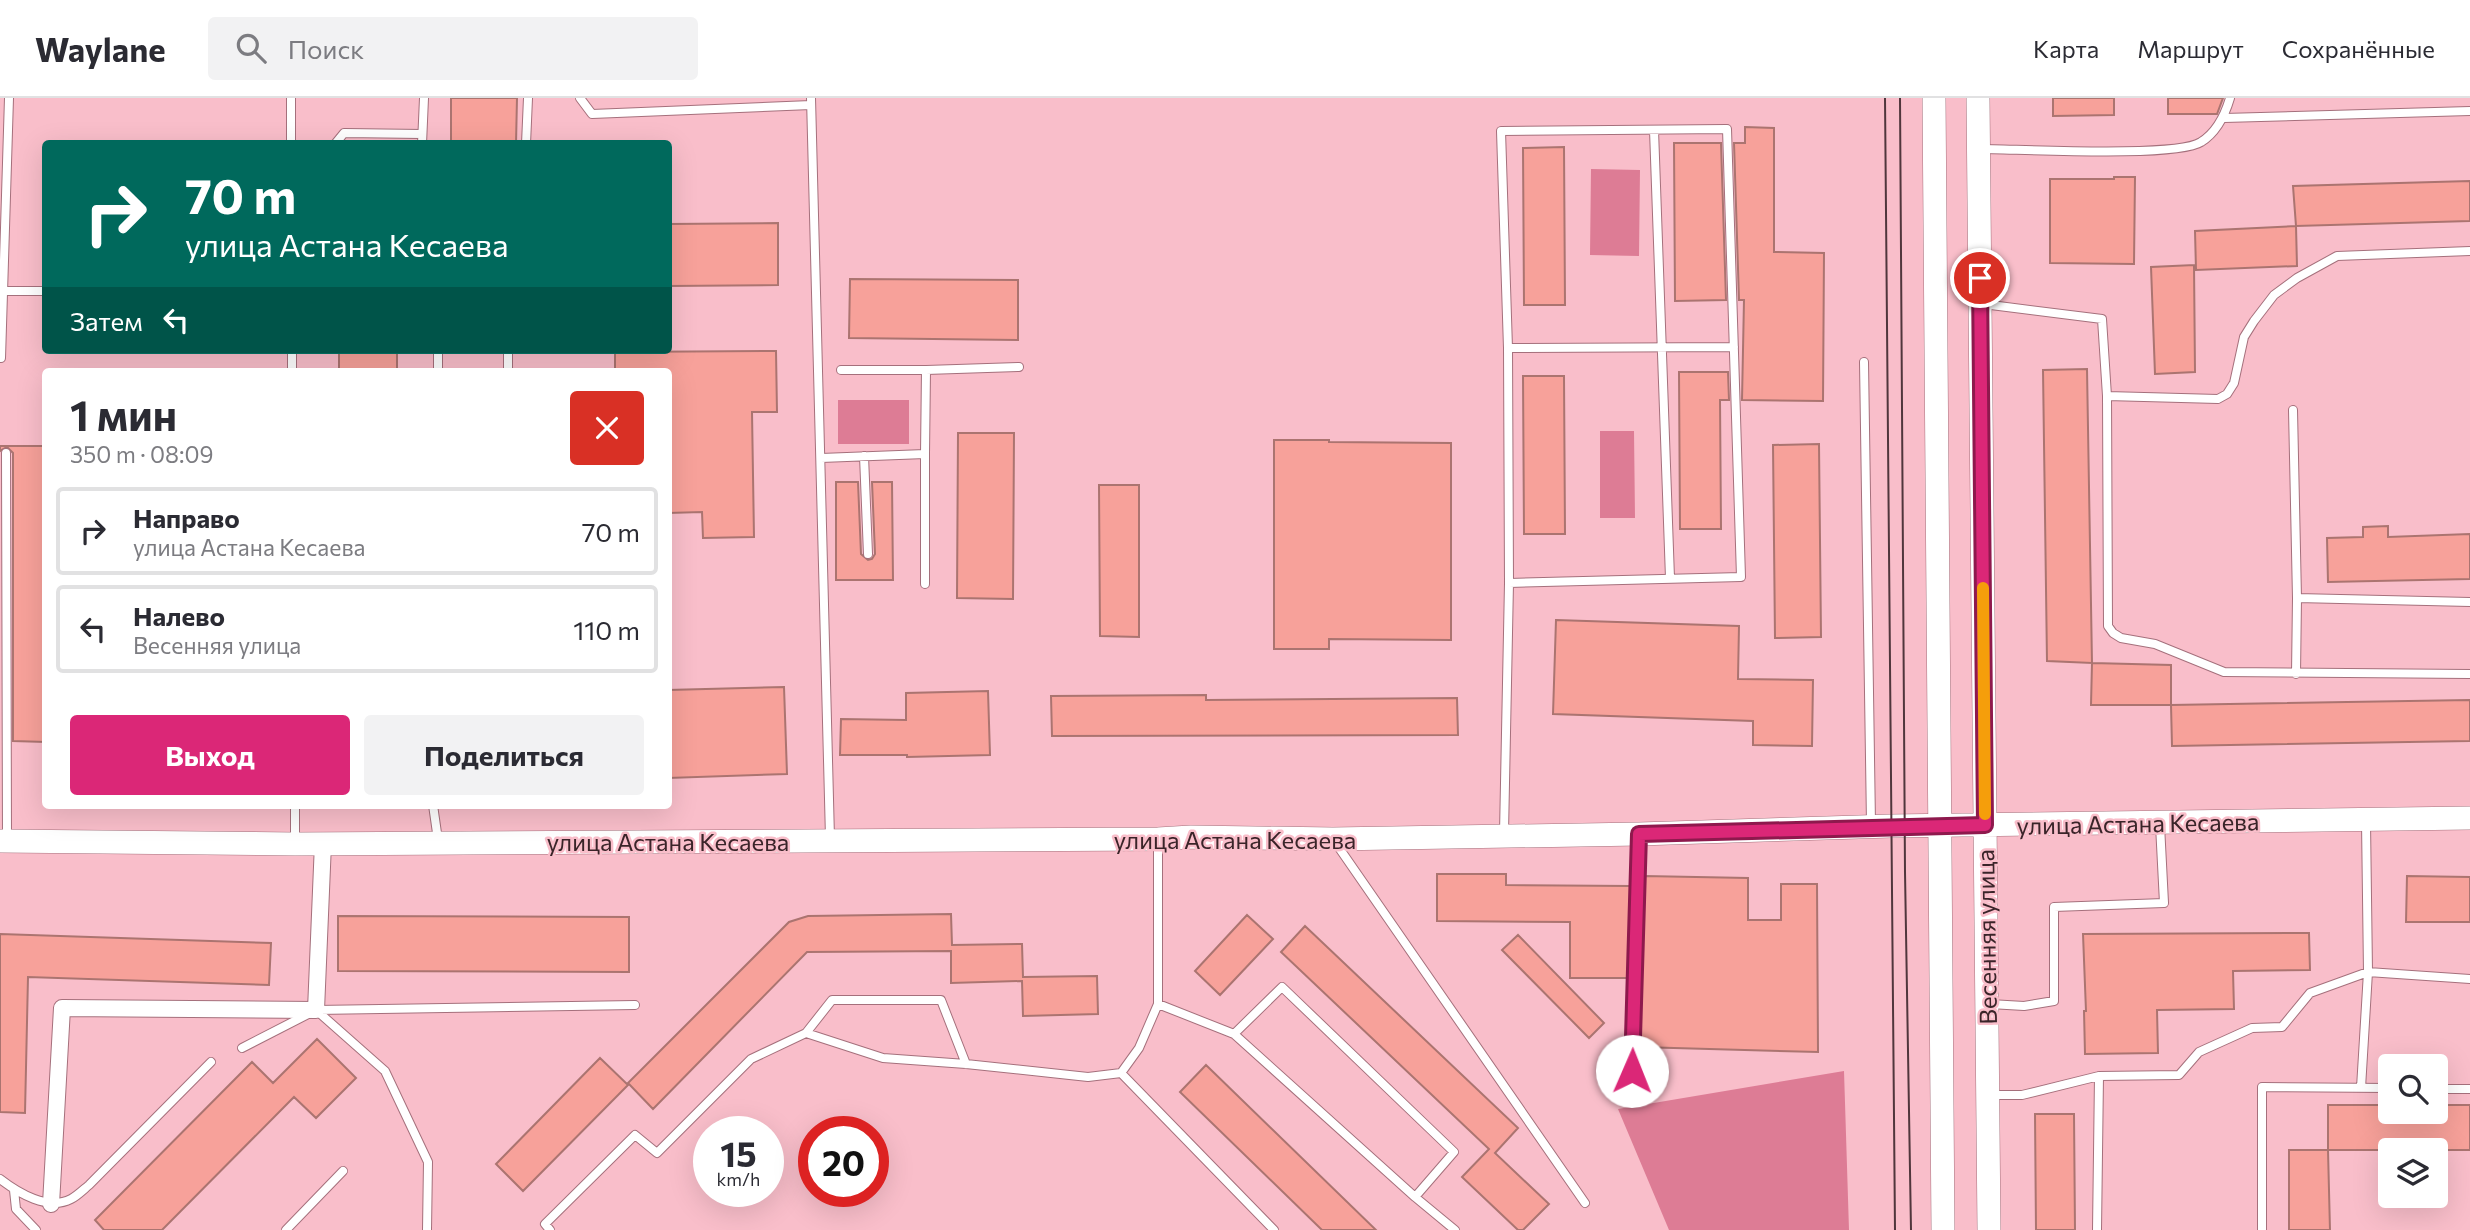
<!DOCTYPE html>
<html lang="ru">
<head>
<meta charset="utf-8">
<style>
  body { margin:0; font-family:Commissioner,sans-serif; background:#f2f2f3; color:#2b2b33; height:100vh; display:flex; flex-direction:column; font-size:26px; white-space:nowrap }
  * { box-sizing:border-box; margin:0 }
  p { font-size:23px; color:#7c7c81 }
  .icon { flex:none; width:38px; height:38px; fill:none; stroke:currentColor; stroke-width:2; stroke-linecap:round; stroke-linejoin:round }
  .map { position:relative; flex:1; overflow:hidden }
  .details { position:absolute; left:42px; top:270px; width:630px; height:441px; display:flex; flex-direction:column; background:#fff; border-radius:7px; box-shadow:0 7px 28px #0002 }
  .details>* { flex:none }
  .guide { position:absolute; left:42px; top:42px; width:630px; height:214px; border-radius:7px; box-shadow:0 7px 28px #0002; background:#00695c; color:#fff; overflow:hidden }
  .controls { position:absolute; left:2378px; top:956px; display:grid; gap:14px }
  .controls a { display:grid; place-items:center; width:70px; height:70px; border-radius:7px; background:#fff; box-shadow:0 7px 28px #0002; font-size:35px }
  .speed { position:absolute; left:693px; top:1018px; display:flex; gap:14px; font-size:35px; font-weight:700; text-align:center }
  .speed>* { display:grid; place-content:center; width:91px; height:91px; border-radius:50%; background:#fff; box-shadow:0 7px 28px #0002; line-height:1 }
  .speed small { font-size:18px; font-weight:400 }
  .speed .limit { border:10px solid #d22; background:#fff; color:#111 }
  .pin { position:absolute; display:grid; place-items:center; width:60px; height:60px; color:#fff; margin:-30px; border:4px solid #fff; border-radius:50%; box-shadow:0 2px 7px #0007 }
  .me { position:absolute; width:77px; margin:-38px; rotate:1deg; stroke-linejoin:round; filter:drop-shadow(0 0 5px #0008) }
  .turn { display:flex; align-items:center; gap:24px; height:147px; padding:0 28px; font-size:32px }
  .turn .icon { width:91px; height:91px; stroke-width:2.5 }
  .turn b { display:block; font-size:49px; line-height:60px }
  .then { display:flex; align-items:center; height:66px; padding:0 28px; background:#0003; gap:14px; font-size:26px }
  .round { display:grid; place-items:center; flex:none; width:74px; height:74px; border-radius:7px; background:#f2f2f3 }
  .summary { display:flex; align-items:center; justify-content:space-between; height:119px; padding:0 28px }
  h1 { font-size:42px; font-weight:700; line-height:52px }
  .action { display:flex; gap:14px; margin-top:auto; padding:14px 28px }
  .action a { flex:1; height:80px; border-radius:7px; background:#db2777; color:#fff; font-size:28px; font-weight:700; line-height:80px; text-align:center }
  .action a+a { background:#f2f2f3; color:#2b2b33 }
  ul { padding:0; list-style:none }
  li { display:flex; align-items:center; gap:21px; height:88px; margin:0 14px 10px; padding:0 14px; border:4px solid #e1e1e2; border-radius:7px }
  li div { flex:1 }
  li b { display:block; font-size:26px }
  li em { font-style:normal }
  header { display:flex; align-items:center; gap:42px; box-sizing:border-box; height:98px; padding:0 35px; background:#fff; border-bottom:2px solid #e1e1e2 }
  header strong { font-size:33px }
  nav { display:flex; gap:38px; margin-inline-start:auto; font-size:24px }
  .search { width:490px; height:63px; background:#f2f2f3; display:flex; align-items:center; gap:18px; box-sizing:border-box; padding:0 24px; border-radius:7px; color:#7c7c81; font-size:26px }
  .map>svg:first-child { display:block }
  .green { fill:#dd7c95 }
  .building { fill:#f7a19a; stroke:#ab7470; stroke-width:2 }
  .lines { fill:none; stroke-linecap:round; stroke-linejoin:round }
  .lane-casing { stroke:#a5707c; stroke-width:10 }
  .street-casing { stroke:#a5707c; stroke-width:18 }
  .secondary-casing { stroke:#a5707c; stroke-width:24 }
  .lane { stroke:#fff; stroke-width:8 }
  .street { stroke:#fff; stroke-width:16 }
  .secondary { stroke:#fff; stroke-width:23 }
  .tram { stroke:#50363c; stroke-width:2 }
  .route-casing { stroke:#8e194d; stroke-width:18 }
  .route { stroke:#db2777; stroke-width:12 }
  .slow { stroke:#f59e0b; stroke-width:12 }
  .labels { text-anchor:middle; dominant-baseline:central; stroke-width:5; stroke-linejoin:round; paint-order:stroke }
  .street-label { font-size:24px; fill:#3a2429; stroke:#f9beca }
</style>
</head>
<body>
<header>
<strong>Waylane</strong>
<div class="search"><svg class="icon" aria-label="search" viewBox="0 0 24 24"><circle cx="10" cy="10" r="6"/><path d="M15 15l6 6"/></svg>Поиск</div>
<nav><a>Карта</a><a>Маршрут</a><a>Сохранённые</a></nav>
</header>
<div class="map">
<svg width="2470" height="1132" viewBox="0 0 2470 1132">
  <rect width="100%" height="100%" fill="#f9beca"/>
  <path class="green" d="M1591 71 1640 72 1639 158 1590 157Z
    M838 302H909V346H838Z
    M1600 333H1634L1635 420H1600Z
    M1844 973 1849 1132H1669L1618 1011Z"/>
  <path class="building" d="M451 0H517L516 46H451Z
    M2053 0H2114V17L2053 18Z
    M2168 0H2223L2217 16H2168Z
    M1745 29 1774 30V154L1824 155 1823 303 1742 302 1744 202H1739L1734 45H1745Z
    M1674 45H1721L1726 202 1675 203Z
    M1564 49 1565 207H1524L1523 50Z
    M2114 79H2135L2134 166 2050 165V81H2114Z
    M2470 83V123L2296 128 2293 88Z
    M778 125V187L668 188V126Z
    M2296 128 2297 168 2196 172 2195 133Z
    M2194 167 2195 274 2155 276 2151 169Z
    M850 181 1018 182V242L849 240Z
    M339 252H397V273H339Z
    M776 253 777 314H752L754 439 703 440 702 414 668 415V273H615V254Z
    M2087 271 2092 565 2047 563 2043 272Z
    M1679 274H1728L1729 302H1720L1721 431H1680Z
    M1523 278H1564L1565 436H1524Z
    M958 335H1014L1013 501 957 500Z
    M1274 342H1329V344L1451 345V542L1329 541V551H1274Z
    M1819 346 1821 539 1775 540 1773 347Z
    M0 348H46V644L13 643V355L7 349 0 353Z
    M836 384H858L861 456 868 462 872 461 875 456 872 384H892L893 482H836Z
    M1099 387H1139V539L1100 538Z
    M2388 428V439L2470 436V481L2328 484 2327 440 2363 439V429Z
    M1556 522 1739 528 1738 581 1813 582 1812 648 1753 647V623L1553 616Z
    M2092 565 2171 567V607H2091Z
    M784 589 787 676 668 680V592Z
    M988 593 990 657 907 659V657H840L841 621 906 622V595Z
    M1206 597V602L1457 600 1458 637 1052 638 1051 598Z
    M2470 602V643L2172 648 2171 607Z
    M1437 776H1506V787L1630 788 1628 880H1570V824L1437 823Z
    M1644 778 1748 780V822H1781V786H1817L1818 954 1639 949Z
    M2407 778 2470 779V824H2406Z
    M951 816 952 847 1022 846 1023 879 1097 878 1098 916 1023 918 1022 883 951 885V853L807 854 653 1011 628 985 789 824 808 818Z
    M1247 817 1273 841 1220 897 1195 873Z
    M338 818 629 819V874L338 873Z
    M1305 828 1518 1030 1495 1055 1549 1106 1523 1132H1518L1462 1079 1489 1051 1281 854Z
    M2309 835 2310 872 2233 873 2234 911 2157 912 2158 955 2085 956 2084 913H2086L2083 836Z
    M0 836 271 845 269 887 28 879 25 1015 0 1014Z
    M1518 837 1604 925 1589 940 1502 852Z
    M317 941 356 980 316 1020 294 999 162 1132H104L95 1122 252 964 273 985Z
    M600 960 628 987 523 1093 496 1066Z
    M1206 967 1376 1132H1322L1180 994Z
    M2328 1007H2390V1013H2436V1007H2470V1052H2328Z
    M2035 1016H2074L2075 1132H2036Z
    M2289 1052H2328L2330 1132H2289Z"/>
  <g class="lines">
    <g class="lane-casing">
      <path id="lane" d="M291 0V46
        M580 0 592 16 811 7
        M811 0 830 740
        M2224 20 2470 13
        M1654 32 1670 480
        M335 46 344 35 422 36
        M422 46 424 0
        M526 46 528 0
        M1980 51C2018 51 2177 60 2201 44 2217 34 2225 17 2230 0
        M0 193H46
        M1983 206 2102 221 2107 298 2108 528 2113 535 2121 540 2155 546 2224 574 2470 576
        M1508 250 1734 249
        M292 252V273
        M438 252V273
        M1 260 9 0
        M1864 264 1871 726
        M926 272 1019 269
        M508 273V252
        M2107 298 2218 301 2227 296 2234 285 2244 239 2254 223 2274 197 2297 180 2337 158 2470 153
        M2293 312 2297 500 2296 576
        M6 355 7 740
        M925 356V486
        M864 358 868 456
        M821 360 925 356 926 272H841
        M2297 500 2470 504
        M295 707V743
        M433 707 438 742
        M1504 735 1509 485 1741 479 1727 31 1501 33 1508 250 1509 485
        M1335 744 1585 1105
        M1158 906 1234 936 1282 889 1454 1054 1415 1099 1455 1132
        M1990 906 2024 908 2054 903V809L2164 805 2160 727
        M316 912 385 973 428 1064 427 1132
        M806 935 832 902H941L966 966
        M1234 936 1415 1099
        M242 950 316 912 635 907
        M1632 973 1638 739
        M1121 975 1274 1132
        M2361 990 2368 874 2366 724
        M2436 991H2470
        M1989 997H2022L2099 978 2179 977 2199 954 2252 930 2282 929 2310 895 2368 874 2470 881
        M0 1081C18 1095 48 1113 71 1101 77 1098 83 1092 89 1087L211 964
        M14 1092 16 1111 36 1132
        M286 1132 343 1073
        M550 1132 545 1126 635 1037 657 1055 751 961 806 935 883 960 966 966 1088 979 1121 975 1139 950 1158 906V744
        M2097 1132 2099 978
        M2262 1132V989L2390 990"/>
    </g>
    <g class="street-casing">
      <path id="street" d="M51 1106 62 910 316 912 323 745"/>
    </g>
    <g class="secondary-casing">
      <path id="secondary" d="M1934 0 1943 1132
        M1978 0 1989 1132
        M0 743 295 746 1158 741 1191 739 1333 741 1639 736 1891 728 2470 720"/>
    </g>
    <use href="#lane" class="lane"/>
    <use href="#street" class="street"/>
    <use href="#secondary" class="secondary"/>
    <path class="tram" d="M1885 0 1895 1132
      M1900 0 1905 774 1911 1132"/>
  </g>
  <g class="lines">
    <g class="route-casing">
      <path id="route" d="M1632 973 1639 736 1985 727 1980 180"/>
    </g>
    <use href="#route" class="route"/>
    <path class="slow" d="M1983 490 1985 716"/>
  </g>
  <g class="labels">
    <g class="street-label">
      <text transform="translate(2138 725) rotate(-1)">улица Астана Кесаева</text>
      <text x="1235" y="741">улица Астана Кесаева</text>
      <text x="668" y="743">улица Астана Кесаева</text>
      <text transform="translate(1986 839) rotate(-91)">Весенняя улица</text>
    </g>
  </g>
</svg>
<div class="controls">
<a><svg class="icon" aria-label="search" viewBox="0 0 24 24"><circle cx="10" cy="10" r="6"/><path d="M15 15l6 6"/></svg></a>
<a><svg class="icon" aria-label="layers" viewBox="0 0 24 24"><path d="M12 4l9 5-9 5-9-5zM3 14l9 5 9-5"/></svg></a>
</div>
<div class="speed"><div>15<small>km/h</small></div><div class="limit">20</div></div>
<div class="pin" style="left:1980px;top:180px;background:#d93025"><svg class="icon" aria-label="arrive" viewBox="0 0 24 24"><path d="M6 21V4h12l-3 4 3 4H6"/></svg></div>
<svg class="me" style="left:1632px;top:973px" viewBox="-20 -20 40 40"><circle r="19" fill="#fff"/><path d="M0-13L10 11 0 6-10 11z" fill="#db2777"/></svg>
<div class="guide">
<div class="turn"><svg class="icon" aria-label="right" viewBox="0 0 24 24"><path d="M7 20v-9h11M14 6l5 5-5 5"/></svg><div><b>70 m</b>улица Астана Кесаева</div></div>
<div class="then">Затем<svg class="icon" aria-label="left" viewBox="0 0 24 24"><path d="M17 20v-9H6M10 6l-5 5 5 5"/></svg></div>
</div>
<section class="details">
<div class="summary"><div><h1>1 мин</h1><p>350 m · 08:09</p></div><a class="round" style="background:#d93025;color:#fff"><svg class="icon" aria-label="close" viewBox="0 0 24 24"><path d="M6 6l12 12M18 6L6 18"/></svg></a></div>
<ul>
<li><svg class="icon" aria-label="right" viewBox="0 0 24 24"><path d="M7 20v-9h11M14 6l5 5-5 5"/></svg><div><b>Направо</b><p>улица Астана Кесаева</p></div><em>70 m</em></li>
<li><svg class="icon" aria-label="left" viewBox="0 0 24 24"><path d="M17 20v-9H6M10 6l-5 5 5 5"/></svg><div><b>Налево</b><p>Весенняя улица</p></div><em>110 m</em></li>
</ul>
<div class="action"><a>Выход</a><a>Поделиться</a></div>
</section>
</div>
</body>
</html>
